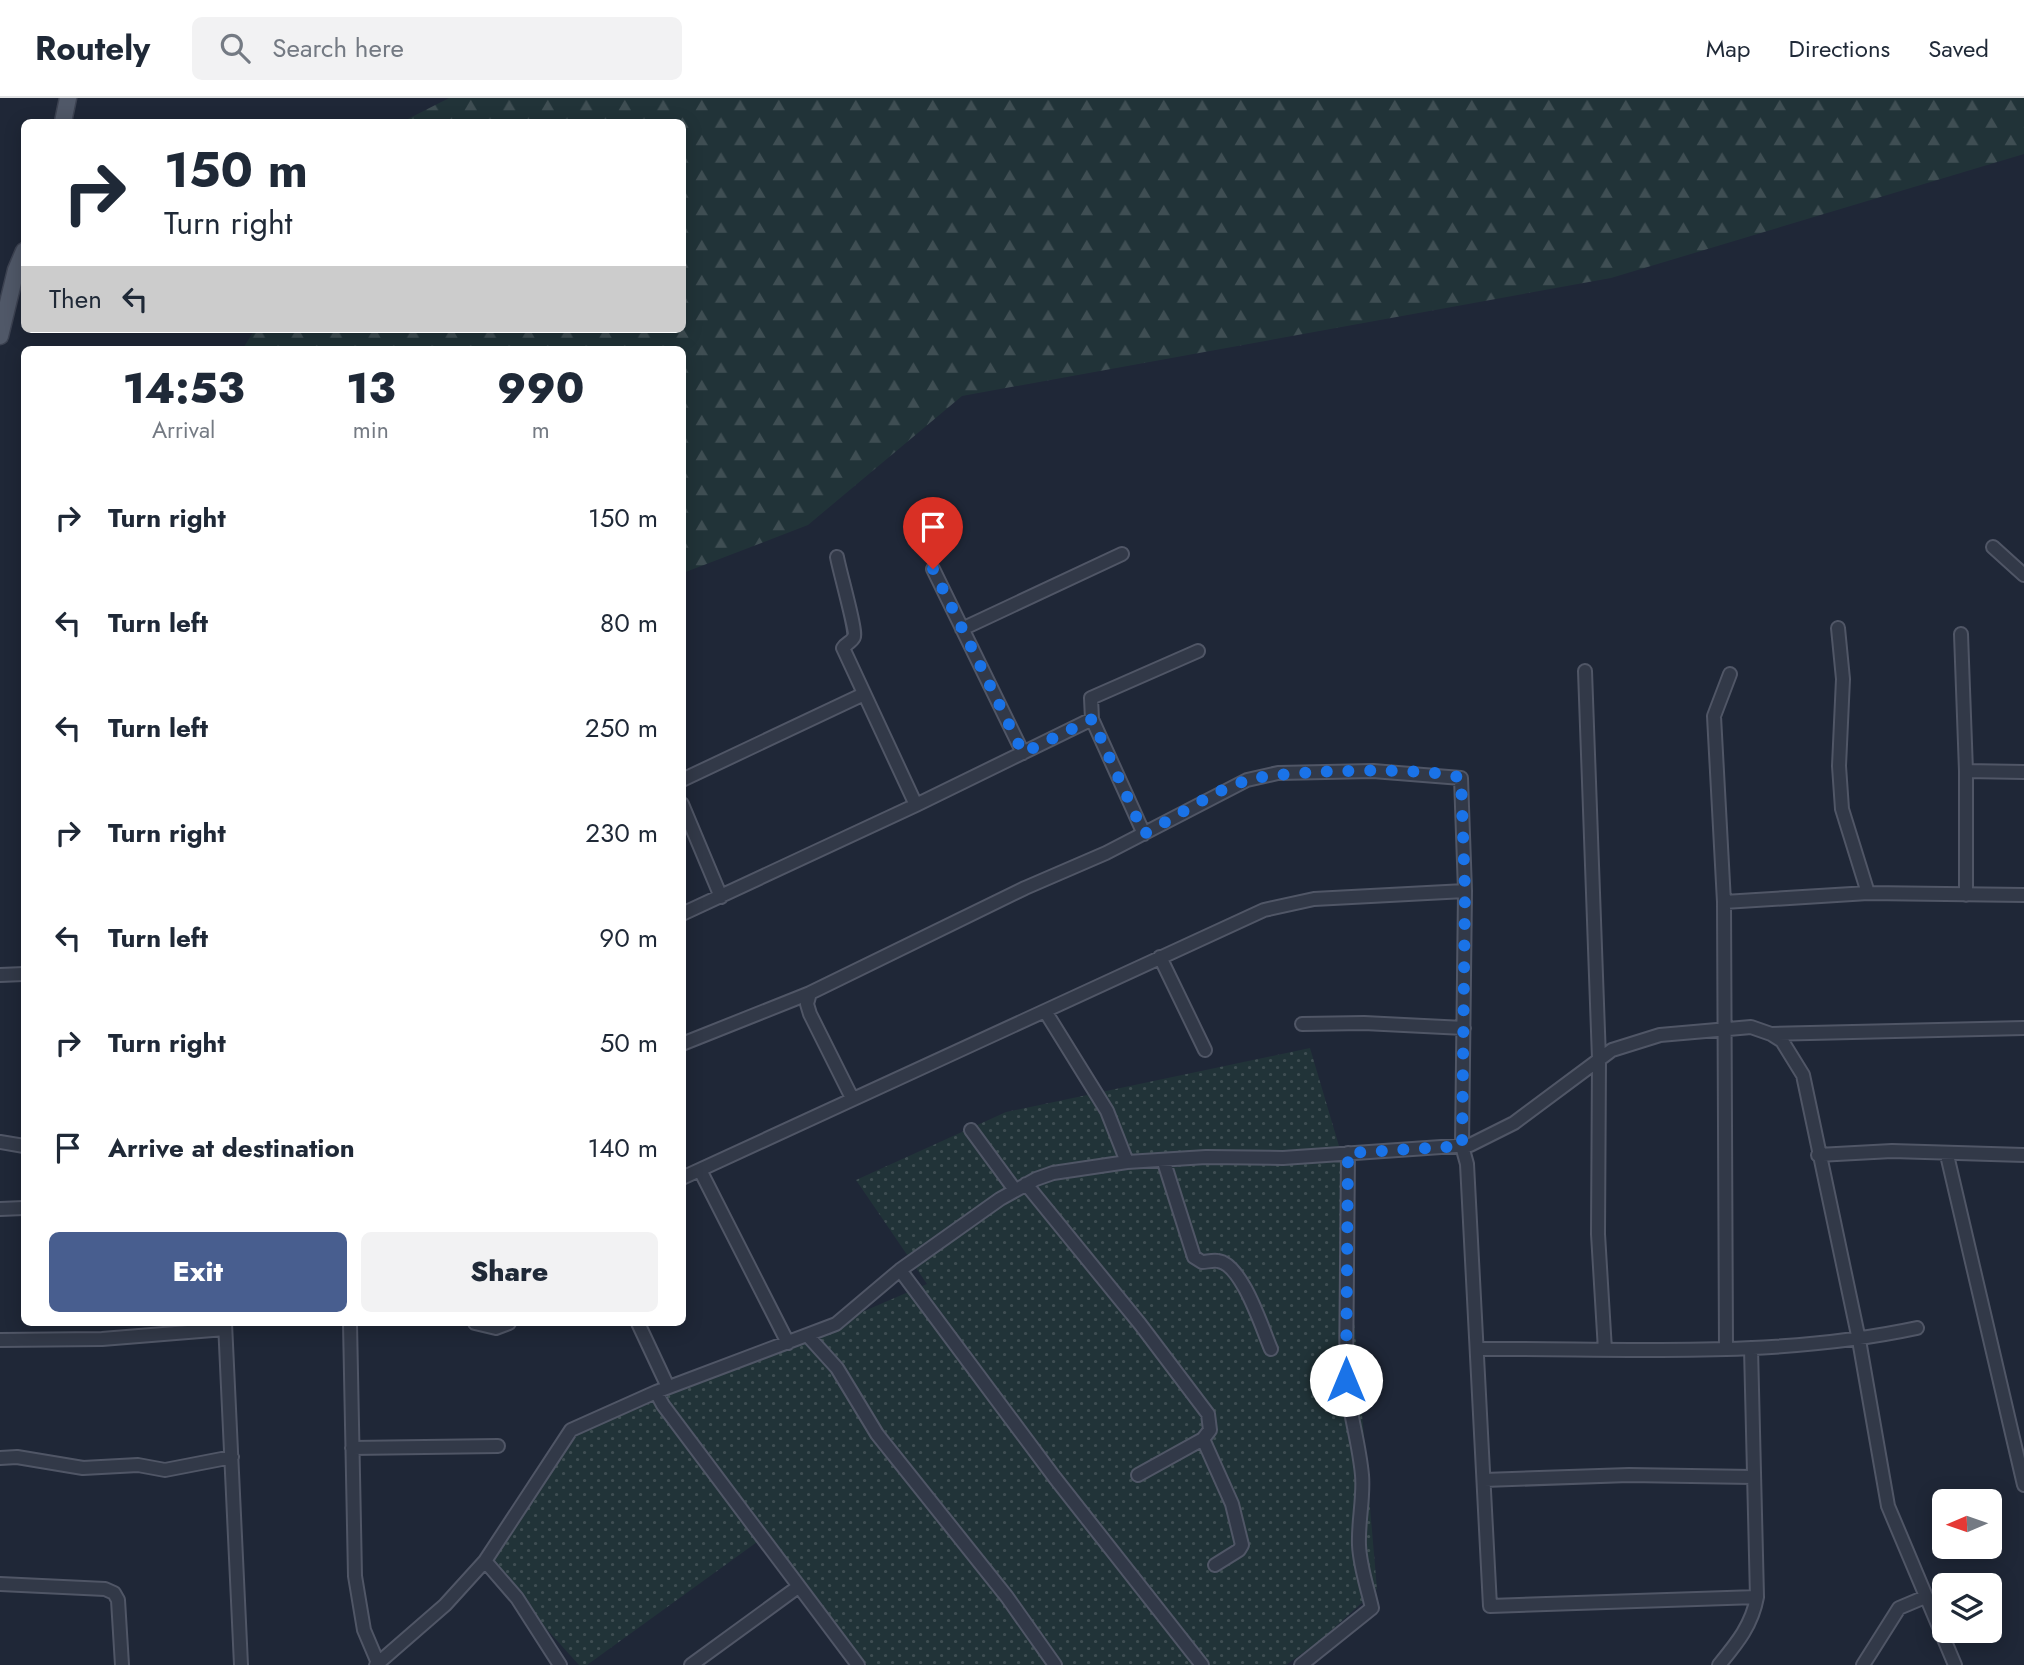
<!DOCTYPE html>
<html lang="en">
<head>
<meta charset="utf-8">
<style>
  body { margin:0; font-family:Jost,sans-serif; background:#f2f2f3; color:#1f2937; height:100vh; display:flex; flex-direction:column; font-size:26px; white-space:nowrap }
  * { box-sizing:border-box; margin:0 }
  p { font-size:23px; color:#747a83 }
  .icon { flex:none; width:38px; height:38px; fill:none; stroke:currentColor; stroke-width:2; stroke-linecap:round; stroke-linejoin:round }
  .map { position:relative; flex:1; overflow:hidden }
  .drawer { position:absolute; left:21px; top:248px; width:665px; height:980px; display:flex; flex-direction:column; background:#fff; border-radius:10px; box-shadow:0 4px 18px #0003 }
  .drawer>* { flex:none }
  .banner { position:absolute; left:21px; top:21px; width:665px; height:214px; border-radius:10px; box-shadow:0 4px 18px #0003; background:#fff; color:#1f2937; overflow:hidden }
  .needle { width:46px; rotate:268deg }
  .controls { position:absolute; left:1932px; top:1391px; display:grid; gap:14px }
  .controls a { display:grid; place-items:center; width:70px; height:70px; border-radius:10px; background:#fff; box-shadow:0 4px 18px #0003; font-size:35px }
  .pin { position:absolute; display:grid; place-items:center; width:60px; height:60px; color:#fff; margin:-72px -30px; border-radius:50% 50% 50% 0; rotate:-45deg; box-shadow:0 0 7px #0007 }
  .pin .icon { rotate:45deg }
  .me { position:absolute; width:77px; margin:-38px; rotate:0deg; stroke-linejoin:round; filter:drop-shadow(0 0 5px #0008) }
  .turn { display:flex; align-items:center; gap:24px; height:147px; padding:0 28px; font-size:32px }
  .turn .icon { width:91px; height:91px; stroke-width:2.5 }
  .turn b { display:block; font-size:49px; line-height:60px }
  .then { display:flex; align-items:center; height:66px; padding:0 28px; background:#0003; gap:14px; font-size:26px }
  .eta { display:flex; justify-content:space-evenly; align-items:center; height:119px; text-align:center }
  .eta b { font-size:42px; font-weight:800; line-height:49px }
  .primary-button { display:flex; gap:14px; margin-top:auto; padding:14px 28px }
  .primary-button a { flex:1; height:80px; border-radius:10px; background:#485e8f; color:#fff; font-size:28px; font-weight:800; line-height:80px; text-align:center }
  .primary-button a+a { background:#f2f2f3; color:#1f2937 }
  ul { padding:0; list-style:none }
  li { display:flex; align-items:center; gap:21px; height:105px; padding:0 28px }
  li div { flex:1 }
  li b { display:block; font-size:26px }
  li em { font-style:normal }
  header { display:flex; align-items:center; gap:42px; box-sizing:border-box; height:98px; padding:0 35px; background:#fff; border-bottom:2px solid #e0e1e3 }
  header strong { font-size:33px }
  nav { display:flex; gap:38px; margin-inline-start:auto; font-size:24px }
  .search { width:490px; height:63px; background:#f2f2f3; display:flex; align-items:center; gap:18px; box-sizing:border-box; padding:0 24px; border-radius:10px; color:#747a83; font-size:26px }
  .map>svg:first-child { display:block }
  .grass { fill:url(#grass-dots) }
  .forest { fill:url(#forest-firs) }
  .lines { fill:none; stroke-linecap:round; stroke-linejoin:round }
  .minor-casing { stroke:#505666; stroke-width:16 }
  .major-casing { stroke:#3c4251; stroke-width:19 }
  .minor { stroke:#323948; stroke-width:12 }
  .major { stroke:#505868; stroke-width:16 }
  .route { stroke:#1a73e8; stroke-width:12; stroke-dasharray:0 21.6 }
</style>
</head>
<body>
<header>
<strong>Routely</strong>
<div class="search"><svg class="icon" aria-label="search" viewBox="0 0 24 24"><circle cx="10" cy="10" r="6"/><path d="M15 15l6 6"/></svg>Search here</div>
<nav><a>Map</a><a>Directions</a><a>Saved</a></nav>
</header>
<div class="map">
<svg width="2024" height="1567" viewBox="0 0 2024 1567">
  <defs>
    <pattern id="grass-dots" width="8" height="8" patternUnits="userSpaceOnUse" patternTransform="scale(1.75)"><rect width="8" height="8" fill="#213338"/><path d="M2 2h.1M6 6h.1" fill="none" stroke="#3f4e53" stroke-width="1.8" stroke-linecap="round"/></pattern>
    <pattern id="forest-firs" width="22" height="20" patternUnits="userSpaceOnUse" patternTransform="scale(1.75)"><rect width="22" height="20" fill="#213338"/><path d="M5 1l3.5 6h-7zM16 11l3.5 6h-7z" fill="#3f4e53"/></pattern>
  </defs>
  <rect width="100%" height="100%" fill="#1f2737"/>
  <path class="grass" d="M1310 950 1339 1048 1377 1491 1322 1541 1286 1567H867L764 1439 587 1567H579L485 1463 574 1338 927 1186 856 1082 1006 1014Z"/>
  <path class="forest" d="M449 0H2024V56L1611 180 962 298 808 427 683 475 682 252H242L255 231H682V24H402Z"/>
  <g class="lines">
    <g class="minor-casing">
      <path id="minor" d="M1993 449 2024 477
        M837 459C839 471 857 534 854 539 851 545 846 545 843 550L916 707
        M933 471 1023 655
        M1838 530 1843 581 1839 668 1842 711 1868 795 2024 797
        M962 531 1122 456
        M1961 536 1966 673 2024 674
        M1585 573 1599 961 1598 1136 1605 1252
        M1092 621 1091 600 1198 553
        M1966 673V797
        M682 682 864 596
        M682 706 721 799
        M1724 804 1868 795
        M682 816 916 707 1092 621 1144 736
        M1160 859 1205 952
        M0 877 24 876
        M1045 913 1107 1013 1127 1064
        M1302 926 1364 925 1464 930
        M1772 936 2024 930
        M682 946 810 895
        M852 1000 810 916 807 906 810 895 1025 790 1106 755 1247 682 1278 675 1373 673 1461 680 1465 793
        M971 1032 1015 1092
        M0 1044 24 1048
        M1818 1057 1892 1053 2024 1057
        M1947 1057 2024 1387
        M1164 1064 1194 1159 1202 1164C1206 1164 1213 1162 1218 1163 1242 1166 1262 1230 1271 1251
        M700 1072 788 1245
        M682 1080 1264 812 1314 801 1465 793 1462 1048 1467 1066 1490 1508 1757 1499 1751 1250
        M1026 1086 1140 1226 1208 1316 1210 1332 1203 1341 1138 1377
        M0 1111 24 1110
        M900 1172 1055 1380 1202 1567
        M225 1225 241 1567
        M350 1225 355 1478 364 1532 378 1565
        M475 1225 496 1230 509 1225
        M638 1225 668 1289
        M808 1238 837 1270 877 1336 1007 1499 1055 1567
        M0 1242 102 1241 225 1231
        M1477 1251C1624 1250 1772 1261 1917 1230
        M1726 1251 1724 804 1714 618 1730 576
        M656 1294 663 1307 858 1567
        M1203 1341 1232 1406 1242 1447 1239 1452 1215 1467
        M352 1350 498 1348
        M0 1360 17 1359 83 1370 138 1367 165 1372 232 1359
        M1484 1382 1629 1377 1753 1379
        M485 1463 517 1500 560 1567
        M0 1486 105 1491 114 1495 118 1502 122 1567
        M376 1567 445 1507 485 1463 571 1332 656 1294 836 1226 900 1172 1000 1101 1036 1081 1053 1075 1127 1064 1206 1059 1283 1060 1470 1047 1514 1025 1612 952 1660 937 1751 929 1771 936 1782 943 1803 977 1859 1242 1888 1408 1955 1567
        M691 1567 798 1489
        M1301 1567 1372 1510C1367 1488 1360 1469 1359 1447 1358 1423 1364 1400 1362 1377 1359 1344 1349 1314 1346 1281L1348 1055
        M1719 1567C1737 1545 1752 1527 1757 1499
        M1863 1567 1899 1510 1925 1499"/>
    </g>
    <g class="major-casing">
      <path id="major" d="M63 24 68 0
        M0 238 16 172 24 153"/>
    </g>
    <use href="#minor" class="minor"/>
    <use href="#major" class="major"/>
  </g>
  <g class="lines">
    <path class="route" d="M933 471 1023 655 1092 621 1144 736C1178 718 1212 693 1248 682 1281 672 1431 668 1461 680L1465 793 1462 1048 1348 1055 1346 1282"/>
  </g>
</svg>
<div class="controls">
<a><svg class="needle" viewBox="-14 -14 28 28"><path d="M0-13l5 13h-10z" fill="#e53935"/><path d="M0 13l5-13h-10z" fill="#747a83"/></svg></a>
<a><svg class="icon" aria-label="layers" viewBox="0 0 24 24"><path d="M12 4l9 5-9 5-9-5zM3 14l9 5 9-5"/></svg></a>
</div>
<div class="pin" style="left:933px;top:471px;background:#d93025"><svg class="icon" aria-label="arrive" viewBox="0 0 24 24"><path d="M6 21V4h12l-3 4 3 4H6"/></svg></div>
<svg class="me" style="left:1346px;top:1282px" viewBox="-20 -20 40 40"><circle r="19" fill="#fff"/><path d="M0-13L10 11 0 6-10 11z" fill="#1a73e8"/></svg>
<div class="banner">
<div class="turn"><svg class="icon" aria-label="right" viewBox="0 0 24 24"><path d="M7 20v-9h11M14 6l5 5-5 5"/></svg><div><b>150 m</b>Turn right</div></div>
<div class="then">Then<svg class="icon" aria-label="left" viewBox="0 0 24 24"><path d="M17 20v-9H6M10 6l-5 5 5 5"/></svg></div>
</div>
<section class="drawer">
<div class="eta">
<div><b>14:53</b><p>Arrival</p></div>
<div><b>13</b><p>min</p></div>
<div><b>990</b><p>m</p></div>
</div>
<ul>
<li><svg class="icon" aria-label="right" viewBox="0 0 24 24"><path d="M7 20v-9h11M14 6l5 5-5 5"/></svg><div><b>Turn right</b></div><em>150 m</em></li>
<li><svg class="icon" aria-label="left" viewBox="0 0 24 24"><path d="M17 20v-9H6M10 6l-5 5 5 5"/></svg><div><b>Turn left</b></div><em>80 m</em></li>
<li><svg class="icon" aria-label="left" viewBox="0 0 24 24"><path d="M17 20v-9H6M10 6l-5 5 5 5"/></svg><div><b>Turn left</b></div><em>250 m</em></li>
<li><svg class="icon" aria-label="right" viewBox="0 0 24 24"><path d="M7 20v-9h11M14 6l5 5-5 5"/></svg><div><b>Turn right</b></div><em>230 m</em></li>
<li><svg class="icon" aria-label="left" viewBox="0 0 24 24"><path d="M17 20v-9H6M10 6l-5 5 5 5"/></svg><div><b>Turn left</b></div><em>90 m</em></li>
<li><svg class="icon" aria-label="right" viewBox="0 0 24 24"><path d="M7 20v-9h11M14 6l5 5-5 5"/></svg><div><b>Turn right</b></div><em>50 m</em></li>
<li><svg class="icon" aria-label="arrive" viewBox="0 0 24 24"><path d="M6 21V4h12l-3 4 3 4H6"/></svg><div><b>Arrive at destination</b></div><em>140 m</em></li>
</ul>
<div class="primary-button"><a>Exit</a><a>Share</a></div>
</section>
</div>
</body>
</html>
